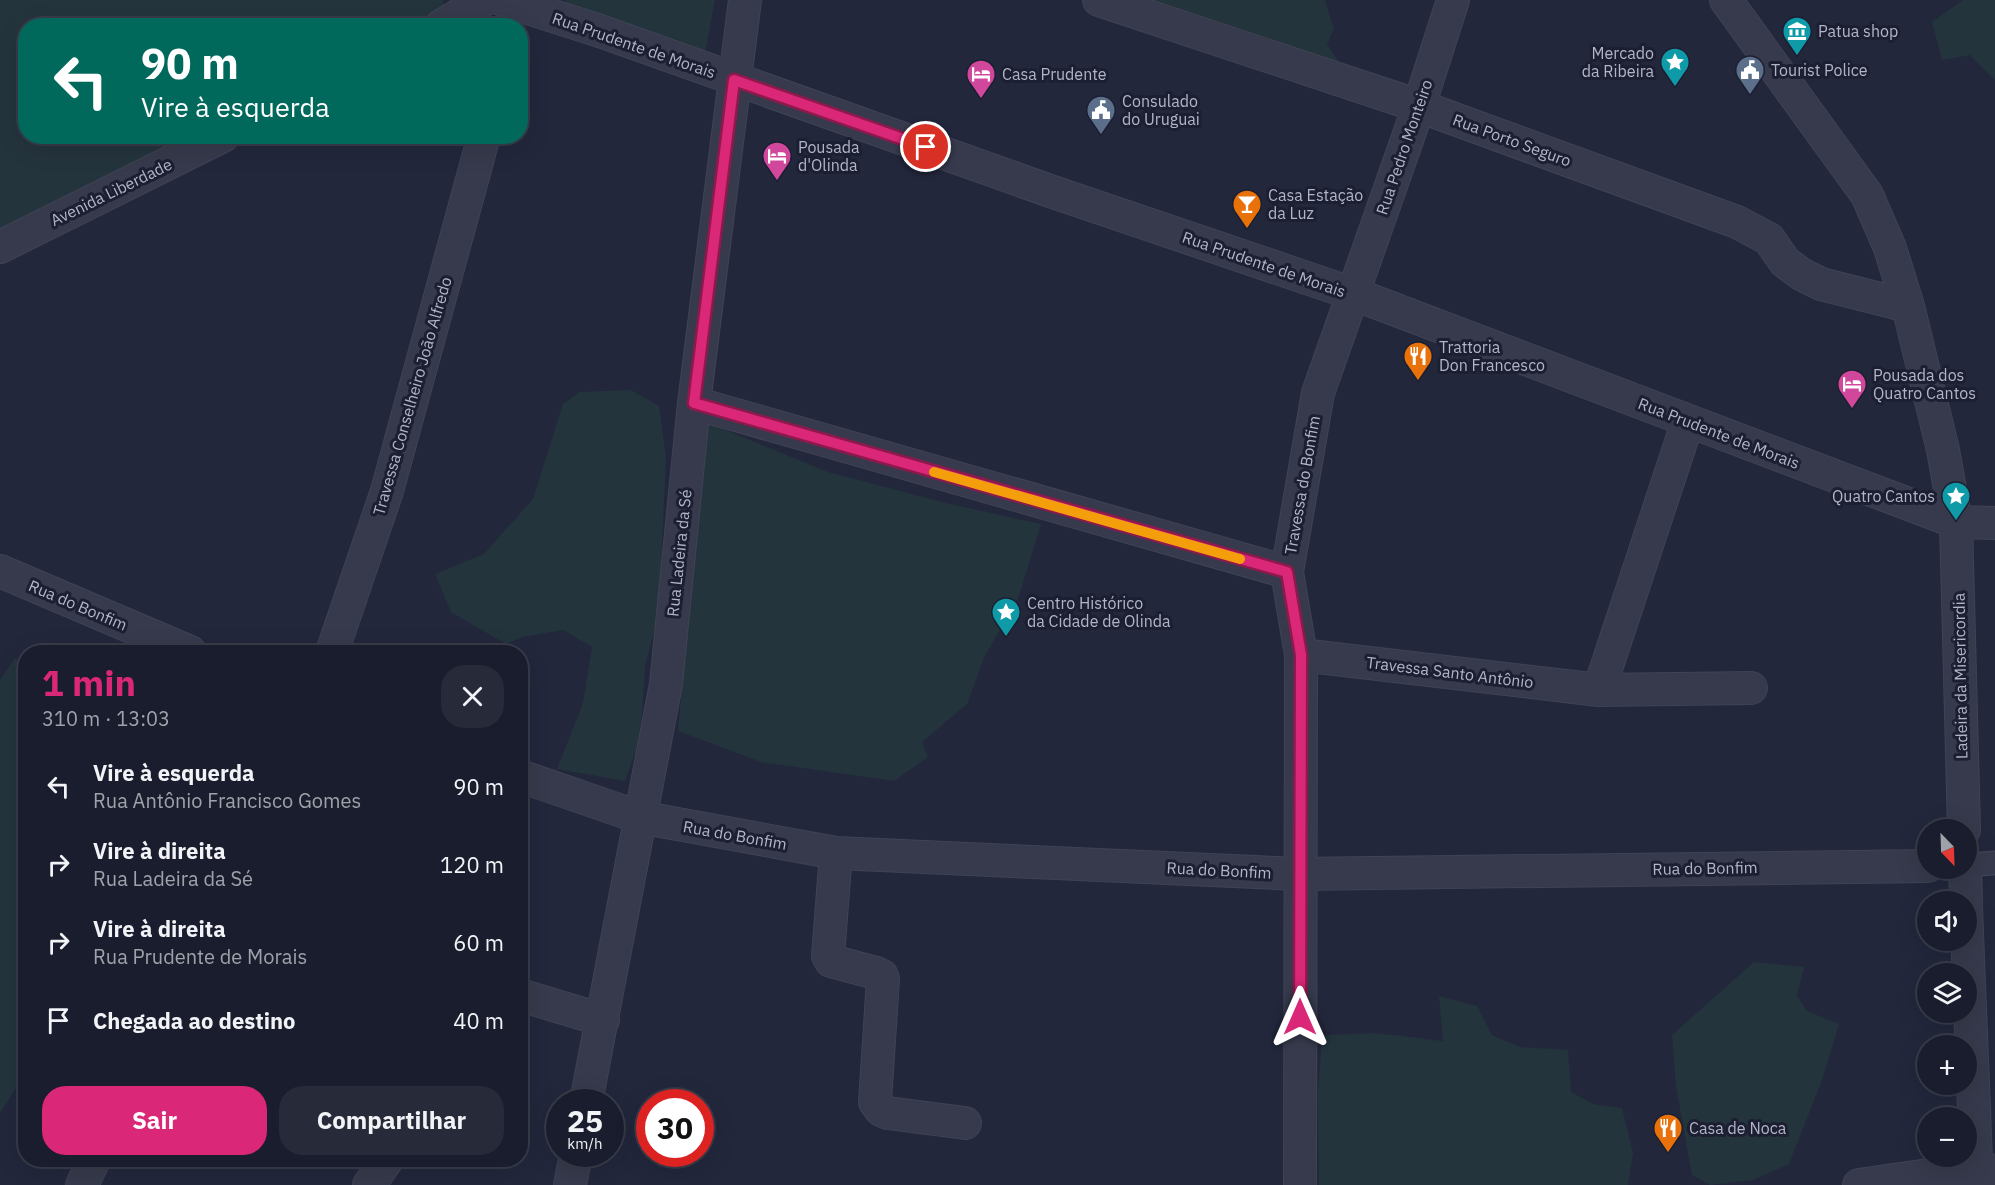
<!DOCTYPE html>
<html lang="pt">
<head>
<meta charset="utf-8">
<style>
  body { margin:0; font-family:"IBM Plex Sans",sans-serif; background:#272a39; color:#f1f3f6; height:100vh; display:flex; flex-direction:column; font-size:22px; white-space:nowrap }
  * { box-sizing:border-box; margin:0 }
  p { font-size:20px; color:#9fa2aa }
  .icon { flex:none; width:33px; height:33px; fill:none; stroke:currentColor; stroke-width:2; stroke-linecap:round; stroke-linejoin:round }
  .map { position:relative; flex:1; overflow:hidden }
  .side { position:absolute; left:18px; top:645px; width:510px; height:522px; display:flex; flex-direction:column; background:#1a1d2d; border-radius:24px; box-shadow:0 6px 24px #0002,0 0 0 2px #383b49 }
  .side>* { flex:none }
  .banner { position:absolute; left:18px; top:18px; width:510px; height:126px; border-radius:24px; box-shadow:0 6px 24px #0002,0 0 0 2px #383b49; background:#00695c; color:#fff; overflow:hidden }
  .needle { width:39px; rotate:157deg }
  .fabs { position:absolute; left:1917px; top:819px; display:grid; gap:12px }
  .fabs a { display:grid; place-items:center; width:60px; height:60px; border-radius:50%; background:#1a1d2d; box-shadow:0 6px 24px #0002,0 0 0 2px #383b49; font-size:30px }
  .speed { position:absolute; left:546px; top:1089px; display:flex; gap:12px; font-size:30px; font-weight:700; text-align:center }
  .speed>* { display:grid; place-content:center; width:78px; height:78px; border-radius:50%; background:#1a1d2d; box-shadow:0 6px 24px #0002,0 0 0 2px #383b49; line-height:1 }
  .speed small { font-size:15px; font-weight:400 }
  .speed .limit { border:9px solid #d22; background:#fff; color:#111 }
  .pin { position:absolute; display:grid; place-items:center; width:51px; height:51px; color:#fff; margin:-26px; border:3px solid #fff; border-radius:50%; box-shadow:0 2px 6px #0007 }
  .me { position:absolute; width:66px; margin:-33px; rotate:0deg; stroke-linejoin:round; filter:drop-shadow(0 0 4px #0008) }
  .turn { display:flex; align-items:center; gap:21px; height:126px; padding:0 24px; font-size:27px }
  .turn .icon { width:78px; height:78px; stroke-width:2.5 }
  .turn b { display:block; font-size:42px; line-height:51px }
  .round { display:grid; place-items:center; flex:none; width:63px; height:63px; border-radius:24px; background:#272a39 }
  .head { display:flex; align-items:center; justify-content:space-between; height:102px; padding:0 24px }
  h1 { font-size:36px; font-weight:700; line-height:45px; color:#db2777 }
  .action { display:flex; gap:12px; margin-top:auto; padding:12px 24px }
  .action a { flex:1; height:69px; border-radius:24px; background:#db2777; color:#fff; font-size:24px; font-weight:700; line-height:69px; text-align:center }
  .action a+a { background:#272a39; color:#f1f3f6 }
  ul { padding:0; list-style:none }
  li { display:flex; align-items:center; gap:18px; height:78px; padding:0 24px }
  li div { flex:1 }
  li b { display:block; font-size:22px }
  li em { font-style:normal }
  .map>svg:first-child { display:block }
  .green { fill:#24343d }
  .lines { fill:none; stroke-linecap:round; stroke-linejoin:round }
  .pedestrian-casing { stroke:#3f4355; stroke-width:25 }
  .minor-casing { stroke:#3f4355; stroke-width:34 }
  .pedestrian { stroke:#363a4c; stroke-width:22 }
  .minor { stroke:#363a4c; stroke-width:32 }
  .route-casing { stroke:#8e194d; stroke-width:15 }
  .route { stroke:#db2777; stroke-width:10 }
  .slow { stroke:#f59e0b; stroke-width:10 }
  .labels { text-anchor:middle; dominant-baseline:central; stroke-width:6; stroke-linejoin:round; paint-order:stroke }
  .poi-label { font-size:16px; fill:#b2b5c8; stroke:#1c1f31; text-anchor:start }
  .street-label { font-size:16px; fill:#b2b5c8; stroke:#1c1f31 }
</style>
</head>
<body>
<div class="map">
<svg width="1995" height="1185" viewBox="0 0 1995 1185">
  <rect width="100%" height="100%" fill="#22273c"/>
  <path class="green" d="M0 0H443L446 10 414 25 26 26V136L189 137 0 229Z
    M566 0H715L704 59 562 11Z
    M1145 0H1325L1334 29 1327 44 1343 69Z
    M1963 0H1995V80L1970 55 1942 60 1932 22Z
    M631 390 659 406 666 458 659 612 645 666 642 715 637 747 625 781 557 769 583 703 592 647 563 630 522 637 506 644 451 612 435 574 484 554 533 499 563 404 580 392Z
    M706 422 828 472 946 503 1041 524 1019 596 984 658 967 704 922 742 928 757 894 781 761 762 678 731Z
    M15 658 26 667V1073L0 1113V680Z
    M1754 962 1804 967 1797 996 1807 1011 1839 1024 1822 1080 1789 1164 1753 1180 1710 1185 1692 1175 1676 1086 1672 1035Z
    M1439 996 1477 1006 1492 1035 1520 1047 1568 1050 1571 1092 1593 1104 1622 1108 1633 1153 1628 1185H1319L1318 1094 1322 1035 1376 1033 1443 1041Z"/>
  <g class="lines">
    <g class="pedestrian-casing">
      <path id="pedestrian" d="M1966 865 1995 863"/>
    </g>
    <g class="minor-casing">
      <path id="minor" d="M503 0 597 30 1053 192 1354 294 1956 522 1995 523
        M1099 0 1419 106 1737 222 1769 239 1785 262 1801 274 1821 284 1908 306
        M1726 0 1867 195 1890 248 1908 306 1943 450 1956 522 1964 830
        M441 26 484 0
        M0 247 223 136
        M694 403 1287 572
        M0 571 190 652
        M332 652 387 491 484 136
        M1301 655 1599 690 1751 688
        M1599 690 1688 421
        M520 776 639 817 836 853 1299 874 1928 866
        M836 853 828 956 831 961 876 973 882 976 883 979 875 1102 881 1110 888 1113 965 1123
        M1965 868 1966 902
        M1966 907 1977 1185
        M520 995 603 1020
        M586 1102 666 684 694 403 745 0
        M82 1185 94 1160
        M369 1185 387 1160
        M570 1185 576 1154
        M1300 1185 1301 655 1287 572 1318 393 1419 106 1453 0
        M1859 1185 1977 1168 1995 1171"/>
    </g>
    <use href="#pedestrian" class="pedestrian"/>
    <use href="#minor" class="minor"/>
  </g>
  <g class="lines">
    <g class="route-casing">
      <path id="route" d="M926 147 734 80 694 403 1287 572 1301 655 1300 1017"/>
    </g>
    <use href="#route" class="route"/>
    <path class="slow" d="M934 472 1240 559"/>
  </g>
  <defs>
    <g id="museum-pin" transform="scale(1.5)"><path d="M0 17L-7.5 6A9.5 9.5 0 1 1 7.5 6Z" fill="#0f9aa8" stroke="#1c1f31"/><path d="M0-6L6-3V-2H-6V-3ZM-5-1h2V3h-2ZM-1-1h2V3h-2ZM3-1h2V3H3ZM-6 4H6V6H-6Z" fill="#fff"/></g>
    <g id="sight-pin" transform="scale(1.5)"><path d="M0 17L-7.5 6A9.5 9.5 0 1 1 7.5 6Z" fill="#0f9aa8" stroke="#1c1f31"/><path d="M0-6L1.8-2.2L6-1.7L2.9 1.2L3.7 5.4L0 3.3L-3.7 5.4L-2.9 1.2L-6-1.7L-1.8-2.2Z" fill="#fff"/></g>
    <g id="civic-pin" transform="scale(1.5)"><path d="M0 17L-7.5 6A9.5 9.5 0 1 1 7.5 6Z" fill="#5c6f8a" stroke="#1c1f31"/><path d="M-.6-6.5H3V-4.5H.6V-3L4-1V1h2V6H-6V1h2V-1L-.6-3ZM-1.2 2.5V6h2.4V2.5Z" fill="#fff"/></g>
    <g id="hotel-pin" transform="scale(1.5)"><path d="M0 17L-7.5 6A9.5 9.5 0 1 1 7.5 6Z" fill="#d1479c" stroke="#1c1f31"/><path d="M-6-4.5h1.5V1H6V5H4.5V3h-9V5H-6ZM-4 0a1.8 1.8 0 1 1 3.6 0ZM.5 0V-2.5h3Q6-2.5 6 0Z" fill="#fff"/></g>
    <g id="bar-pin" transform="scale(1.5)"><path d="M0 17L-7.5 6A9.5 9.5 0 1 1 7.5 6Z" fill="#e8710a" stroke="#1c1f31"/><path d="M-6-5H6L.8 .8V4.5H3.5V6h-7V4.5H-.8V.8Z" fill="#fff"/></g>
    <g id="restaurant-pin" transform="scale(1.5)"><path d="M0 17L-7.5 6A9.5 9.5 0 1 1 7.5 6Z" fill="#e8710a" stroke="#1c1f31"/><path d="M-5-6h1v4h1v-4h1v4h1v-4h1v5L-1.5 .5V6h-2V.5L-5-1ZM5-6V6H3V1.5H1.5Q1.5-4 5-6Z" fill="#fff"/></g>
  </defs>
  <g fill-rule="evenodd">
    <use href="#museum-pin" x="1797" y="31"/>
    <use href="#sight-pin" x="1675" y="62"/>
    <use href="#civic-pin" x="1750" y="70"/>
    <use href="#hotel-pin" x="981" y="74"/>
    <use href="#civic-pin" x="1101" y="110"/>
    <use href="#hotel-pin" x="777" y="156"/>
    <use href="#bar-pin" x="1247" y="204"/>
    <use href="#restaurant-pin" x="1418" y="356"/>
    <use href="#hotel-pin" x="1852" y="384"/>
    <use href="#sight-pin" x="1956" y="496"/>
    <use href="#sight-pin" x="1006" y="612"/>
    <use href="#restaurant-pin" x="1668" y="1128"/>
  </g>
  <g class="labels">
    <g class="poi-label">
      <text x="1818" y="31">Patua shop</text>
      <text x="1654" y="53" text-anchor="end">Mercado<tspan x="1654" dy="18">da Ribeira</tspan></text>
      <text x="1771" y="70">Tourist Police</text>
      <text x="1002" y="74">Casa Prudente</text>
      <text x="1122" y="101">Consulado<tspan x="1122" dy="18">do Uruguai</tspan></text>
      <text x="798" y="147">Pousada<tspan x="798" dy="18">d'Olinda</tspan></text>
      <text x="1268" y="195">Casa Estação<tspan x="1268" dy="18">da Luz</tspan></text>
      <text x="1439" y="347">Trattoria<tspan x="1439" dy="18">Don Francesco</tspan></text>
      <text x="1873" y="375">Pousada dos<tspan x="1873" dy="18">Quatro Cantos</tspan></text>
      <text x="1935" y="496" text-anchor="end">Quatro Cantos</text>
      <text x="1027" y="603">Centro Histórico<tspan x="1027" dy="18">da Cidade de Olinda</tspan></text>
      <text x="1689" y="1128">Casa de Noca</text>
    </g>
    <g class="street-label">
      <text transform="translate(634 45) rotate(19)">Rua Prudente de Morais</text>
      <text transform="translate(1512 140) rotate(20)">Rua Porto Seguro</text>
      <text transform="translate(1404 147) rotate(-71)">Rua Pedro Monteiro</text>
      <text transform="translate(111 192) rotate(-26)">Avenida Liberdade</text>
      <text transform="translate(1264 264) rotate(19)">Rua Prudente de Morais</text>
      <text transform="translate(412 396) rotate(-74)">Travessa Conselheiro João Alfredo</text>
      <text transform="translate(1719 433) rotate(21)">Rua Prudente de Morais</text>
      <text transform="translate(1302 485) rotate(-80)">Travessa do Bonfim</text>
      <text transform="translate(679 553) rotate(-84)">Rua Ladeira da Sé</text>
      <text transform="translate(78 605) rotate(23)">Rua do Bonfim</text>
      <text transform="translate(1450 672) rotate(7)">Travessa Santo Antônio</text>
      <text transform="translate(1960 676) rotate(-91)">Ladeira da Misericordia</text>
      <text transform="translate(735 835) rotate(10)">Rua do Bonfim</text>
      <text transform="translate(1705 868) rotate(-1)">Rua do Bonfim</text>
      <text transform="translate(1219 870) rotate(3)">Rua do Bonfim</text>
    </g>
  </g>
</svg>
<div class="fabs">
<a><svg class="needle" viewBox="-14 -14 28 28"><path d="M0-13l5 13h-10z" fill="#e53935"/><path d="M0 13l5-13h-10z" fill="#9fa2aa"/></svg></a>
<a><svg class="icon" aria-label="sound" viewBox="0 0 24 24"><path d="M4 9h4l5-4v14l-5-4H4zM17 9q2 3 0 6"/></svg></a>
<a><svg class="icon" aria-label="layers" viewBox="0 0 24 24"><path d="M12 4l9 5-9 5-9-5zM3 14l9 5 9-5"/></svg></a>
<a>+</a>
<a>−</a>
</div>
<div class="speed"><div>25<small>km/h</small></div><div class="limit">30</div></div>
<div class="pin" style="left:926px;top:147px;background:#d93025"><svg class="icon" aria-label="arrive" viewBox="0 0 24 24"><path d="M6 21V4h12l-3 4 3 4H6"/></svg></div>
<svg class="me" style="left:1300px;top:1017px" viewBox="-20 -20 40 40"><path d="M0-17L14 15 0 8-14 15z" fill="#db2777" stroke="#fff" stroke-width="4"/></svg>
<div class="banner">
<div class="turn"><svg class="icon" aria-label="left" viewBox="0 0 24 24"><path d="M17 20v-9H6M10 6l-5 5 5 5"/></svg><div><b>90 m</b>Vire à esquerda</div></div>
</div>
<section class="side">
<div class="head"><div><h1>1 min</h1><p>310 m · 13:03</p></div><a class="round"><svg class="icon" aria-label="close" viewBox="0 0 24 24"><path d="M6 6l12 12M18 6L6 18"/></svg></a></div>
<ul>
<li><svg class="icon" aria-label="left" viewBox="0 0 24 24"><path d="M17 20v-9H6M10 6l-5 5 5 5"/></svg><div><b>Vire à esquerda</b><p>Rua Antônio Francisco Gomes</p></div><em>90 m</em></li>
<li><svg class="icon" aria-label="right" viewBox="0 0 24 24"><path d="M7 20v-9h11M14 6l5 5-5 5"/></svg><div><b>Vire à direita</b><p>Rua Ladeira da Sé</p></div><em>120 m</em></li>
<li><svg class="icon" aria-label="right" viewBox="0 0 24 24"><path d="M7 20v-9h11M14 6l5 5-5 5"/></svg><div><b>Vire à direita</b><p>Rua Prudente de Morais</p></div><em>60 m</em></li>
<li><svg class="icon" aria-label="arrive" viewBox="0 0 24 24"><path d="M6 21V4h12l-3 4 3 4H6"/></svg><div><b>Chegada ao destino</b></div><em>40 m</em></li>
</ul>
<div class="action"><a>Sair</a><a>Compartilhar</a></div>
</section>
</div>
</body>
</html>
